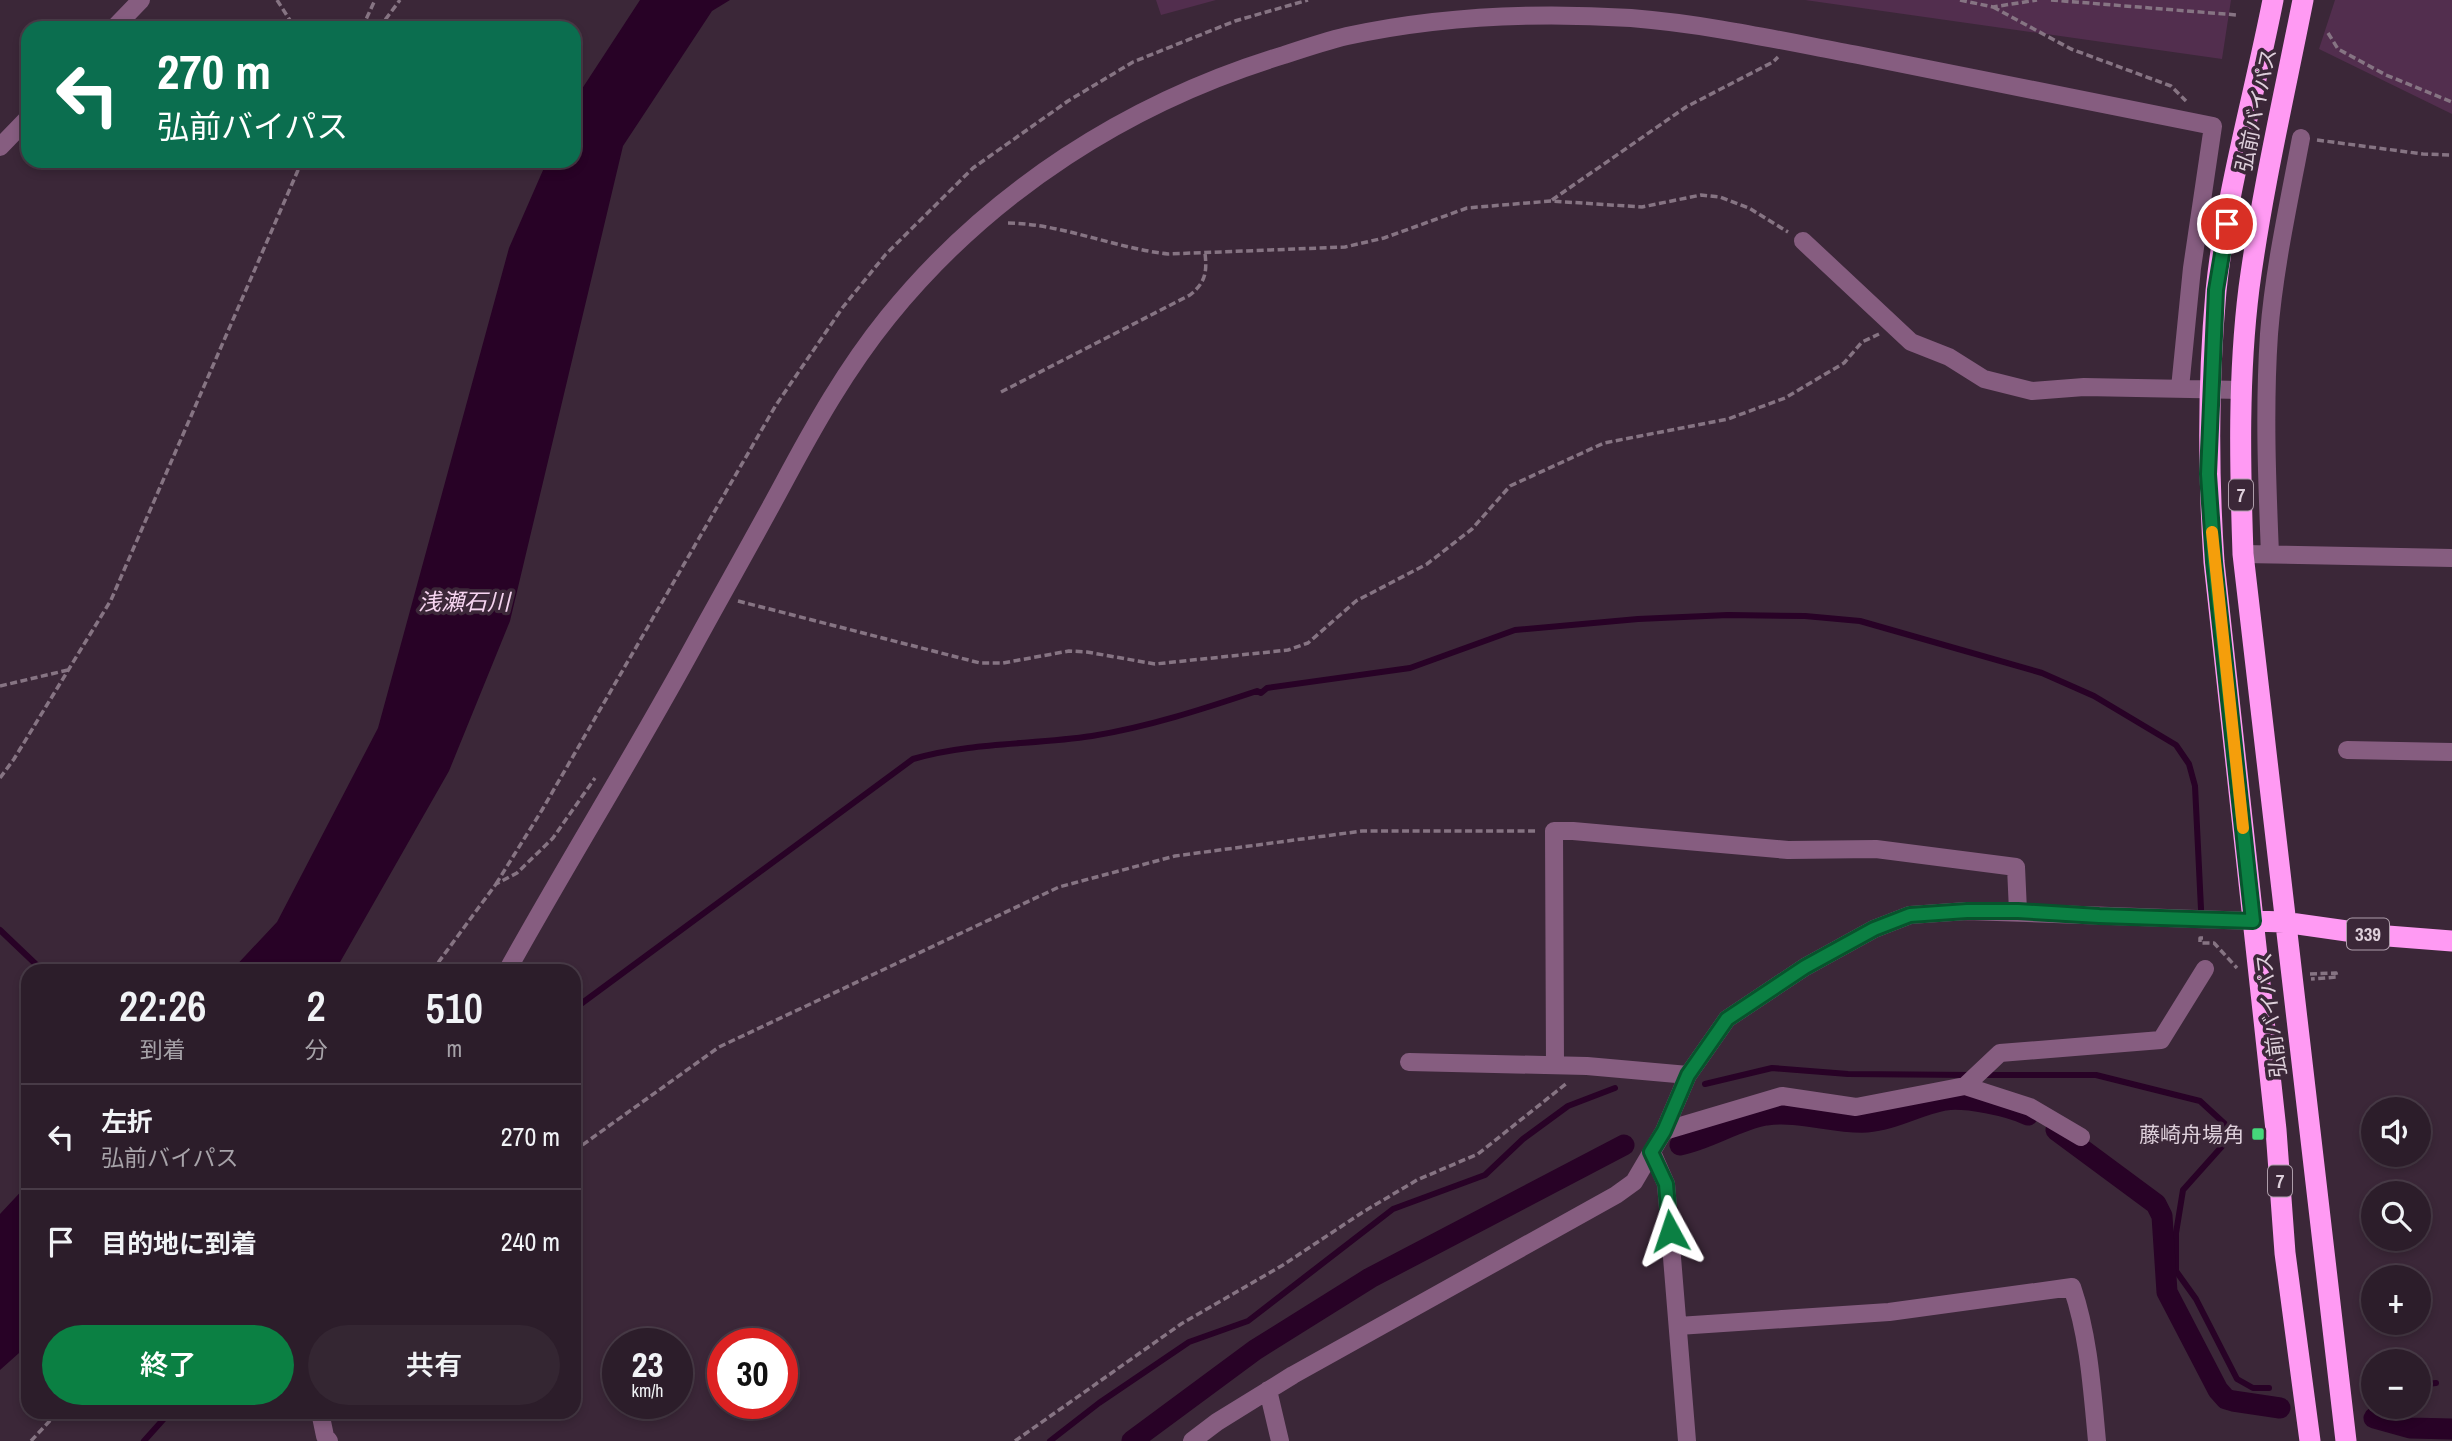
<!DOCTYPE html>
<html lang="ja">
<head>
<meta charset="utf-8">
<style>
  body { margin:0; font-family:"Archivo Narrow","Noto Sans JP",sans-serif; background:#342632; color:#f1f3f6; height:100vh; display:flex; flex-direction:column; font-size:26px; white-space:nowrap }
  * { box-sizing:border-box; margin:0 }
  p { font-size:23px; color:#a6a2a8 }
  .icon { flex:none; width:38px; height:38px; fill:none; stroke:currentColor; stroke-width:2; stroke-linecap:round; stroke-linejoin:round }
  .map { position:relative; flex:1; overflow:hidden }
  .sheet { position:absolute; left:21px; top:964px; width:560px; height:455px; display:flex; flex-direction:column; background:#2c1d2a; border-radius:21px; box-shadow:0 4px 10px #0003,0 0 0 2px #483b47 }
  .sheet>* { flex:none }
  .hud { position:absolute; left:21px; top:21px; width:560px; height:147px; border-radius:21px; box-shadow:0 4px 10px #0003,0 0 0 2px #483b47; background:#0b6e4f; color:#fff; overflow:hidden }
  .controls { position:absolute; left:2361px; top:1097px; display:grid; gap:14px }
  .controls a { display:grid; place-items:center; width:70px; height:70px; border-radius:50%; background:#2c1d2a; box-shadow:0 4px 10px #0003,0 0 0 2px #483b47; font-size:35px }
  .speed { position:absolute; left:602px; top:1328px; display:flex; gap:14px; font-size:35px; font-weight:700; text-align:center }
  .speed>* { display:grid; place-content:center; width:91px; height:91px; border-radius:50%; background:#2c1d2a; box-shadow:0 4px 10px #0003,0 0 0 2px #483b47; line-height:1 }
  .speed small { font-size:18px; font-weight:400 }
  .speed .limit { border:10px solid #d22; background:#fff; color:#111 }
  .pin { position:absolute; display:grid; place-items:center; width:60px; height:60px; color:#fff; margin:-30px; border:4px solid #fff; border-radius:50%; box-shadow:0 2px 7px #0007 }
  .me { position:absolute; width:77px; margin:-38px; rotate:355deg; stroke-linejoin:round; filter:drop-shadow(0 0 5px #0008) }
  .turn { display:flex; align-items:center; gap:24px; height:147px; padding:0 21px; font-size:32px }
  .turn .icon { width:91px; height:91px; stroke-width:2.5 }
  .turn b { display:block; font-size:49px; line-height:60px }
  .eta { display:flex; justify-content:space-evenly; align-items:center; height:119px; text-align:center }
  .eta b { font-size:42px; font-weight:600; line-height:49px }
  .primary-button { display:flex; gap:14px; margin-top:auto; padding:14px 21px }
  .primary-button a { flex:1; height:80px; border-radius:42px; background:#0b8043; color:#fff; font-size:28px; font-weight:600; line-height:80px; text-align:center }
  .primary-button a+a { background:#342632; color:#f1f3f6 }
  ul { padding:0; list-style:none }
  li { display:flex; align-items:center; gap:21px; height:105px; padding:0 21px; border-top:2px solid #483b47 }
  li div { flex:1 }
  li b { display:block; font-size:26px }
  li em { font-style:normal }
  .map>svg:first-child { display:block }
  .green { fill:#522e4e }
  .water { fill:#280226 }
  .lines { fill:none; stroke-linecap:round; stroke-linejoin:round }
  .stream { stroke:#280226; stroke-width:6 }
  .canal { stroke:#280226; stroke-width:21 }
  .path { stroke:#867483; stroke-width:3.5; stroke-dasharray:7 3.5; stroke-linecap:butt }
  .minor { stroke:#865d80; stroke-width:18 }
  .highway { stroke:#ff9af3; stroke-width:21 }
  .route-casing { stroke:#07532c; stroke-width:18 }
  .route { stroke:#0b8043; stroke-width:12 }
  .slow { stroke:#f59e0b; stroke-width:12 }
  .poi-dot { fill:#45d77a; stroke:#3b2738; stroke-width:2.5 }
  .labels { text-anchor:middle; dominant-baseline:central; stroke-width:7; stroke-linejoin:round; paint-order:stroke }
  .shield { fill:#3b2738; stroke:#ad9daa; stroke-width:2 }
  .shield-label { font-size:19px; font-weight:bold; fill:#ded0db }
  .street-label { font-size:21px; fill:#ded0db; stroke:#3b2738 }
  .poi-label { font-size:21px; fill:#ded0db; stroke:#3b2738; text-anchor:end }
  .water-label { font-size:23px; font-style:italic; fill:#f6d4f0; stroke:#3b2738 }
</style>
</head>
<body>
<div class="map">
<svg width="2452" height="1441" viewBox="0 0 2452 1441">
  <rect width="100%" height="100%" fill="#3b2738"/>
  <path class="green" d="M1156 0H1216L1161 15Z
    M1805 0H2231L2222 59Z
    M2335 0H2452V114L2319 49Z"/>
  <path class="water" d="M640 0H730L712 11 623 146 510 621 449 771 335 971H231L277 922 378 728 509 248 547 161H574V101Z
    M28 1184V1345L0 1370V1214Z"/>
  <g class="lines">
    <path class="stream" d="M0 930 43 971
      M574 1009 913 759C971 742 1032 745 1092 736 1148 727 1203 709 1257 691L1261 693 1267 688 1410 668 1515 630 1638 619 1728 615 1805 616 1860 621 2042 673 2094 696 2176 745 2189 764 2195 786 2201 909
      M1981 1075H2096L2200 1101 2225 1124V1143L2183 1190 2176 1233V1271L2196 1299 2237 1379 2253 1388H2269
      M1705 1084 1772 1068 1848 1074 1971 1075
      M2369 1385H2373
      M2418 1385 2436 1383
      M144 1441 170 1412
      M1050 1441 1099 1403 1189 1342 1248 1321 1393 1209 1485 1175 1523 1139 1568 1106 1615 1088"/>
    <path class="canal" d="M2056 1130 2156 1204 2162 1216 2167 1292 2218 1390 2226 1399 2233 1401 2280 1408
      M1680 1145C1710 1139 1737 1120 1766 1115 1800 1110 1834 1124 1867 1122 1894 1120 1918 1105 1945 1100 1966 1097 2009 1106 2028 1115
      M2374 1418 2410 1428 2452 1429
      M1132 1441 1255 1350 1370 1278 1624 1145"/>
    <path class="path" d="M277 0 295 28
      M1960 0 1993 7 2037 0
      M2051 0 2237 15
      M1993 7 2071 49 2171 86 2186 101
      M362 28 375 0
      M379 28 400 0
      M2328 33 2338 49 2386 75 2452 102
      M2317 140 2423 154 2452 155
      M1552 200 1686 107 1773 62 1778 57
      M1008 223C1063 224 1114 248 1168 254L1345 247 1384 238 1467 208 1551 201 1642 207 1701 195 1720 197 1749 208 1788 232
      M1001 392 1190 295C1206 282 1207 272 1205 253
      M738 601 980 663H1003L1069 651 1087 652 1155 664 1288 650 1308 643 1356 601 1427 564 1472 529 1510 486 1604 443 1728 419 1785 398 1844 363 1862 342 1879 334
      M0 686 68 670
      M0 778 14 759 111 600 302 161
      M496 884 542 810 776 405 843 307 886 254 973 168 1068 101 1133 62 1235 21 1308 0
      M2203 938H2200V943H2214L2237 968
      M432 971 496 884 517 873 553 838 595 778
      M2310 974 2336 973 2337 977 2311 979
      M574 1151 719 1047 1059 887 1175 856 1362 831H1538
      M31 1441 58 1412
      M1015 1441 1181 1324 1283 1265 1363 1212 1417 1180 1478 1154 1567 1083"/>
    <path class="minor" d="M114 28 141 0
      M0 147 28 118
      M1803 241 1911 342 1949 357 1984 379 2032 391 2084 387 2242 390
      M2243 554 2452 558
      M2270 554C2267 481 2264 408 2269 334 2274 269 2289 202 2301 138
      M2347 750 2452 752
      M507 971C569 859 637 751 698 638 726 587 755 536 783 484 814 426 846 369 888 317 990 191 1129 102 1284 55 1305 48 1326 41 1347 36 1439 16 1537 12 1631 18 1707 24 1783 41 1858 55 1977 78 2095 102 2213 126L2192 268 2180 388
      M1409 1062 1587 1066 1688 1075
      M1555 1065 1554 831H1573L1788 850 1876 849 2016 867 2018 911
      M1965 1086 2000 1053 2161 1040 2205 969
      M1664 1131 1782 1096 1856 1107 1965 1086 2030 1107 2081 1137
      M1652 1152 1666 1184 1687 1441
      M1678 1326 1889 1312 2072 1287C2089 1337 2092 1389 2097 1441
      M1268 1390 1280 1441
      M320 1412 325 1436 329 1441
      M1192 1441 1217 1422 1293 1375 1616 1195 1634 1182 1664 1131 1688 1075 1727 1019 1805 967 1874 929 1910 915 1967 911 2253 921"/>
    <path class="highway" d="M2273 0C2254 97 2226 193 2216 291 2208 381 2208 472 2214 562L2276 1130 2285 1253 2310 1441
      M2303 0C2284 96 2262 191 2249 288 2238 376 2240 466 2243 554L2346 1441
      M2253 921 2284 922 2375 935 2452 941"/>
  </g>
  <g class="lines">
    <g class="route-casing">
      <path id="route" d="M1670 1231 1666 1184 1651 1152 1664 1131 1688 1075 1727 1019 1805 967 1874 929 1910 915 1967 911H2018L2099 916 2253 921 2214 562 2208 474 2216 290 2227 224"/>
    </g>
    <use href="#route" class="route"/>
    <path class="slow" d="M2212 532 2243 828"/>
  </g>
  <rect class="poi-dot" x="2251" y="1127" width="14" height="14" rx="3.5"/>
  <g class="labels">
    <g class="shield">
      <rect x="2229" y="479.5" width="24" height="31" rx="5"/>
      <rect x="2347" y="918.5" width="42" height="31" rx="5"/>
      <rect x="2268" y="1165.5" width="24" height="31" rx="5"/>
    </g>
    <g class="shield-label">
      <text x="2241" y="495">7</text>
      <text x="2368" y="934">339</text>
      <text x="2280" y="1181">7</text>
    </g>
    <g class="street-label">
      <text transform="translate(2256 110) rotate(-78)">弘前バイパス</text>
      <text transform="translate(2271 1015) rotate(-97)">弘前バイパス</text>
    </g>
    <g class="poi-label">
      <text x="2244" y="1134">藤崎舟場角</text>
    </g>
    <g class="water-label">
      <text x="464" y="601">浅瀬石川</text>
    </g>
  </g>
</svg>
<div class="controls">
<a><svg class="icon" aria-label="sound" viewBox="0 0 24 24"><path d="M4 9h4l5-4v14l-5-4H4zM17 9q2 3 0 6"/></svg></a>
<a><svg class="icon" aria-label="search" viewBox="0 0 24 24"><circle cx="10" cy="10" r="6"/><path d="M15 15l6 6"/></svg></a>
<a>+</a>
<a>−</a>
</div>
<div class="speed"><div>23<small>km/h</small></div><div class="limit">30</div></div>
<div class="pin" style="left:2227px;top:224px;background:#d93025"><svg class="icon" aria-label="arrive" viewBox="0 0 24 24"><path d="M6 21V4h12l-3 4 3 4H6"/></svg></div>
<svg class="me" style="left:1670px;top:1231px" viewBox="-20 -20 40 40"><path d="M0-17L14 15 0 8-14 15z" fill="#0b8043" stroke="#fff" stroke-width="4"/></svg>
<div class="hud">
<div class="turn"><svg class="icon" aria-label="left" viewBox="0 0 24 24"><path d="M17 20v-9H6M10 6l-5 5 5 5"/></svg><div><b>270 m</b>弘前バイパス</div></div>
</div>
<section class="sheet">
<div class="eta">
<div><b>22:26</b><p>到着</p></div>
<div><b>2</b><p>分</p></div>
<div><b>510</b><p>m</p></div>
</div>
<ul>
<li><svg class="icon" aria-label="left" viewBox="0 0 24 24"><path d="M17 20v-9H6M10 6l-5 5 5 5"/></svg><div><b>左折</b><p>弘前バイパス</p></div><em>270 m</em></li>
<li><svg class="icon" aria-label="arrive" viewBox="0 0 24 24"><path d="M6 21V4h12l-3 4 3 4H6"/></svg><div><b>目的地に到着</b></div><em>240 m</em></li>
</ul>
<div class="primary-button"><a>終了</a><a>共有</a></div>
</section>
</div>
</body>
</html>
